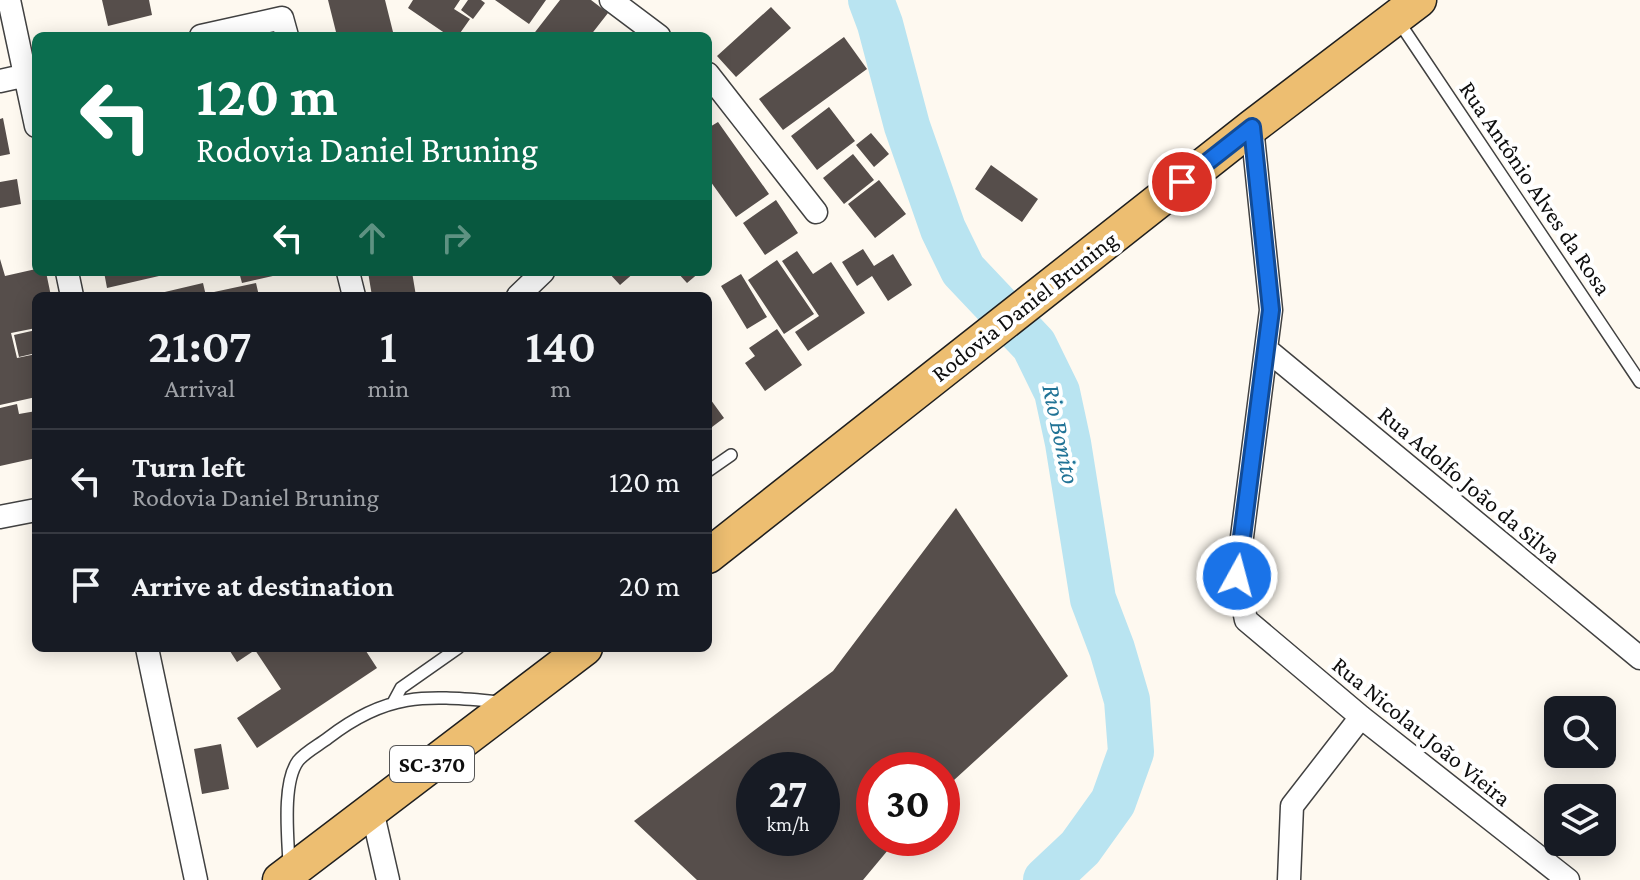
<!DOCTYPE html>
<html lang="en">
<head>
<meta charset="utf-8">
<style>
  body { margin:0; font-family:"Crimson Pro",serif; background:#20242c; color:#f1f3f6; height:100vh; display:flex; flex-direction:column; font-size:30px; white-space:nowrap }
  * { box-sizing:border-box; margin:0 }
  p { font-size:26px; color:#9ea1a6 }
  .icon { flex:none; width:44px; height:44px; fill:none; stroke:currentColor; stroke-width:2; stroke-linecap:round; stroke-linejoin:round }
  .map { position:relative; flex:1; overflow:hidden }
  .sheet { position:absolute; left:32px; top:292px; width:680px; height:360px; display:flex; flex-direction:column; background:#171b24; border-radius:12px; box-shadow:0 4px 20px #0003 }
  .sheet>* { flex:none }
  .banner { position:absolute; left:32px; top:32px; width:680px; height:244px; border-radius:12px; box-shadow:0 4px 20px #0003; background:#0b6e4f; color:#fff; overflow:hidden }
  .controls { position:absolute; left:1544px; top:696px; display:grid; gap:16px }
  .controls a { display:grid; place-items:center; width:72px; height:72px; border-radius:12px; background:#171b24; box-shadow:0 4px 20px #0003; font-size:40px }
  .speed { position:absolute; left:736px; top:752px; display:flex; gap:16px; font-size:40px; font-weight:700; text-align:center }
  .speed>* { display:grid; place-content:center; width:104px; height:104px; border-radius:50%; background:#171b24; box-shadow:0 4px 20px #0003; line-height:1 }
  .speed small { font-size:20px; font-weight:400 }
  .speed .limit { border:12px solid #d22; background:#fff; color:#111 }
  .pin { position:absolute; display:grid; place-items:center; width:68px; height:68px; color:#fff; margin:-34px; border:4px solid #fff; border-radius:50%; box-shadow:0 2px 8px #0007 }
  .me { position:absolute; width:88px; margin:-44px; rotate:7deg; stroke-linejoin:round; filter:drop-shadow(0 0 6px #0008) }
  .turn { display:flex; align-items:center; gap:28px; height:168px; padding:0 32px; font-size:36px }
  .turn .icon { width:104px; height:104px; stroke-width:2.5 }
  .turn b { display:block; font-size:56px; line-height:68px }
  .lanes { display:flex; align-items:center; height:76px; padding:0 32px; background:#0003; justify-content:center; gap:40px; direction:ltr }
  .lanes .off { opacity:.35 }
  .eta { display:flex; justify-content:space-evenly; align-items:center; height:136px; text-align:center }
  .eta b { font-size:48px; font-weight:600; line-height:56px }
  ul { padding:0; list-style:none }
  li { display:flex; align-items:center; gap:24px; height:104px; padding:0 32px; border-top:2px solid #363941 }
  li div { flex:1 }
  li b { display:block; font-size:30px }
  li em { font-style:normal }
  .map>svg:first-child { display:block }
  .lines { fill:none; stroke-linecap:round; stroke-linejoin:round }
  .river { stroke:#b9e4f1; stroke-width:46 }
  .building { fill:#564e4b; fill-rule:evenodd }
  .lane-casing { stroke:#414141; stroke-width:14 }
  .street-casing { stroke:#414141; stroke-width:25 }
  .primary-casing { stroke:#1f1f1f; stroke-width:37 }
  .lane { stroke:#fff; stroke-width:11 }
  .street { stroke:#fff; stroke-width:22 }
  .primary { stroke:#edbe71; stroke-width:34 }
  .route-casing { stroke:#114b97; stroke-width:20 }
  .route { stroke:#1a73e8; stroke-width:14 }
  .labels { text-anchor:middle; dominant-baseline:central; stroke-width:8; stroke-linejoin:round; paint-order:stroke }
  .shield { fill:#fff; stroke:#565656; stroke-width:2 }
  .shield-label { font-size:22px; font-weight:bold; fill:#0e0e0e }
  .street-label { font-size:24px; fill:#0e0e0e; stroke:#fff }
  .water-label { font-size:26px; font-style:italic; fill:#217396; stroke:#fff }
</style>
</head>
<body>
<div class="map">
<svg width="1640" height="880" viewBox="0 0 1640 880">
  <rect width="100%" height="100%" fill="#fef9f0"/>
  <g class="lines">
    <path class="river" d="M871 0 880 24 907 126 943 229 963 270 1034 345 1057 392 1068 443 1093 599 1112 649 1127 700 1131 752 1113 802 1080 848 1046 880"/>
  </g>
  <path class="building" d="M102 0H149L152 15 108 26Z
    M328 0H385L394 36H337Z
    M413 0H460L454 9 470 19 458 36H449L408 8Z
    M468 0H481L485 3 473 19 461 10Z
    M495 0H546L529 24Z
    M560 0H591L608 13 590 36H532Z
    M771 7 791 28 736 77 717 56Z
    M844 37 867 69 783 130 759 99Z
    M829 107 855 141 817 170 791 136Z
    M3 118 10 154 0 156V119Z
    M718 122 769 194 736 217 708 178V128Z
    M871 133 889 154 874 167 856 145Z
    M853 154 874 180 844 204 823 178Z
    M991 165 1038 199 1022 222 975 189Z
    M17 179 21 204 0 208V182Z
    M879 180 906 214 875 238 848 204Z
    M776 200 798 233 765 255 743 223Z
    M863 249 874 266 893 254 912 285 888 301 872 276 857 286 842 262Z
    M797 251 813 274 831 262 865 313 808 351 795 332 819 316 782 261Z
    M0 259 5 276 36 269V272H46L51 296H36V328L11 333 17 358 36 354V397L0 405Z
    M777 260 814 314 784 334 748 280Z
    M104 272H172V273L107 288Z
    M239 272H285L286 273 242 283Z
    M368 272H412L416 296H372Z
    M608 272H635L620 285Z
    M677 272H700L687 283Z
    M741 274 767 317 747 329 721 286Z
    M203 283 206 296H152V295Z
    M256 283 259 296H215L214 292Z
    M777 329 802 365 765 391 745 363 755 356 749 348Z
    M36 330V353L19 357 14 335Z
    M708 396 724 418 708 430Z
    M17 404 19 414 36 411V458L0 466V408Z
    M956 508 1068 676 942 791V770H874V838H898L863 880H697L634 821 833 671ZM754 770H822V838H754Z
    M228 648H364L377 668 257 748 237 718 281 689 255 650 237 662Z
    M221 744 229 789 202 794 194 749Z"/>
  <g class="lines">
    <g class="lane-casing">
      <path id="lane" d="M1399 22 1640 382
        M708 471 731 455
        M394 701 401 688 458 648
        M289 864C288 837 282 783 298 761 305 752 319 745 328 738 390 690 429 696 502 702"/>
    </g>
    <g class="street-casing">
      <path id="street" d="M9 0 36 126
        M611 0 659 36
        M201 36 282 18 287 36
        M708 74 816 212
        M0 81 36 73
        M1252 127 1271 310 1237 576 1246 620 1361 717 1568 880
        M67 272 72 296
        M348 272 354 296
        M518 296 543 272
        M1266 349 1640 658
        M0 517 36 510
        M147 648 196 880
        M372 810 388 880
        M1289 880 1292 806 1361 717"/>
    </g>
    <g class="primary-casing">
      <path id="primary" d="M708 556 1252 127 1419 0
        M280 880 585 648"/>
    </g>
    <use href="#lane" class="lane"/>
    <use href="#street" class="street"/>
    <use href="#primary" class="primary"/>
  </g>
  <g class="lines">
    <g class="route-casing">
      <path id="route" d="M1182 182 1252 127 1271 310 1237 576"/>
    </g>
    <use href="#route" class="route"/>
  </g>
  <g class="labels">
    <rect class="shield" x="390" y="746" width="84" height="36" rx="6"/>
    <g class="shield-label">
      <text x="432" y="764">SC-370</text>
    </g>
    <g class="street-label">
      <text transform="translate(1536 188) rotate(56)">Rua Antônio Alves da Rosa</text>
      <text transform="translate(1024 306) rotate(-38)">Rodovia Daniel Bruning</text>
      <text transform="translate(1470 484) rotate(40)">Rua Adolfo João da Silva</text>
      <text transform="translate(1422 731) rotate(39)">Rua Nicolau João Vieira</text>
    </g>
    <g class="water-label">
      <text transform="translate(1061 434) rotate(78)">Rio Bonito</text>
    </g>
  </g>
</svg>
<div class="controls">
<a><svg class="icon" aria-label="search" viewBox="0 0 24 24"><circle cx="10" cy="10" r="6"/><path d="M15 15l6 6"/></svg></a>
<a><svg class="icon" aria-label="layers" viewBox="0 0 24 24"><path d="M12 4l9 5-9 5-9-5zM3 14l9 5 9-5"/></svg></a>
</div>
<div class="speed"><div>27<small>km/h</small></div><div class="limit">30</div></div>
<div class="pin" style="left:1182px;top:182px;background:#d93025"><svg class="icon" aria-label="arrive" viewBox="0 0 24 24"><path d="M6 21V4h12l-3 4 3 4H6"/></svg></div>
<svg class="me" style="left:1237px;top:576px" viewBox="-20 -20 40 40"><circle r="17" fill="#1a73e8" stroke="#fff" stroke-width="3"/><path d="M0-11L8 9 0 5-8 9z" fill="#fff"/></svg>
<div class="banner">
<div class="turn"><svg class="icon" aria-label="left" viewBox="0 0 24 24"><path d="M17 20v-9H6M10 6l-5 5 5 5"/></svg><div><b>120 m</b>Rodovia Daniel Bruning</div></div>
<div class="lanes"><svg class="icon" aria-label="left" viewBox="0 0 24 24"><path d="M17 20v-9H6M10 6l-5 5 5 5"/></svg><svg class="icon off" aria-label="ahead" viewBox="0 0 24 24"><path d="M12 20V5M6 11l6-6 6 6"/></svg><svg class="icon off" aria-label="right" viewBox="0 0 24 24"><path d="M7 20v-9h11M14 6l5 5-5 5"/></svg></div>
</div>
<section class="sheet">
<div class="eta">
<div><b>21:07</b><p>Arrival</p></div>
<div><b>1</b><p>min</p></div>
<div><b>140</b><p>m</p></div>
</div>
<ul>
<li><svg class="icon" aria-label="left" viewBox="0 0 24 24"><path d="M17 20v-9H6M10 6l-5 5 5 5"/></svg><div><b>Turn left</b><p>Rodovia Daniel Bruning</p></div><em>120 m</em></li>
<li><svg class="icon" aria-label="arrive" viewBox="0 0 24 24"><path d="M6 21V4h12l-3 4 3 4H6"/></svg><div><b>Arrive at destination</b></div><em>20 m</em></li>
</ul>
</section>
</div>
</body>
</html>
